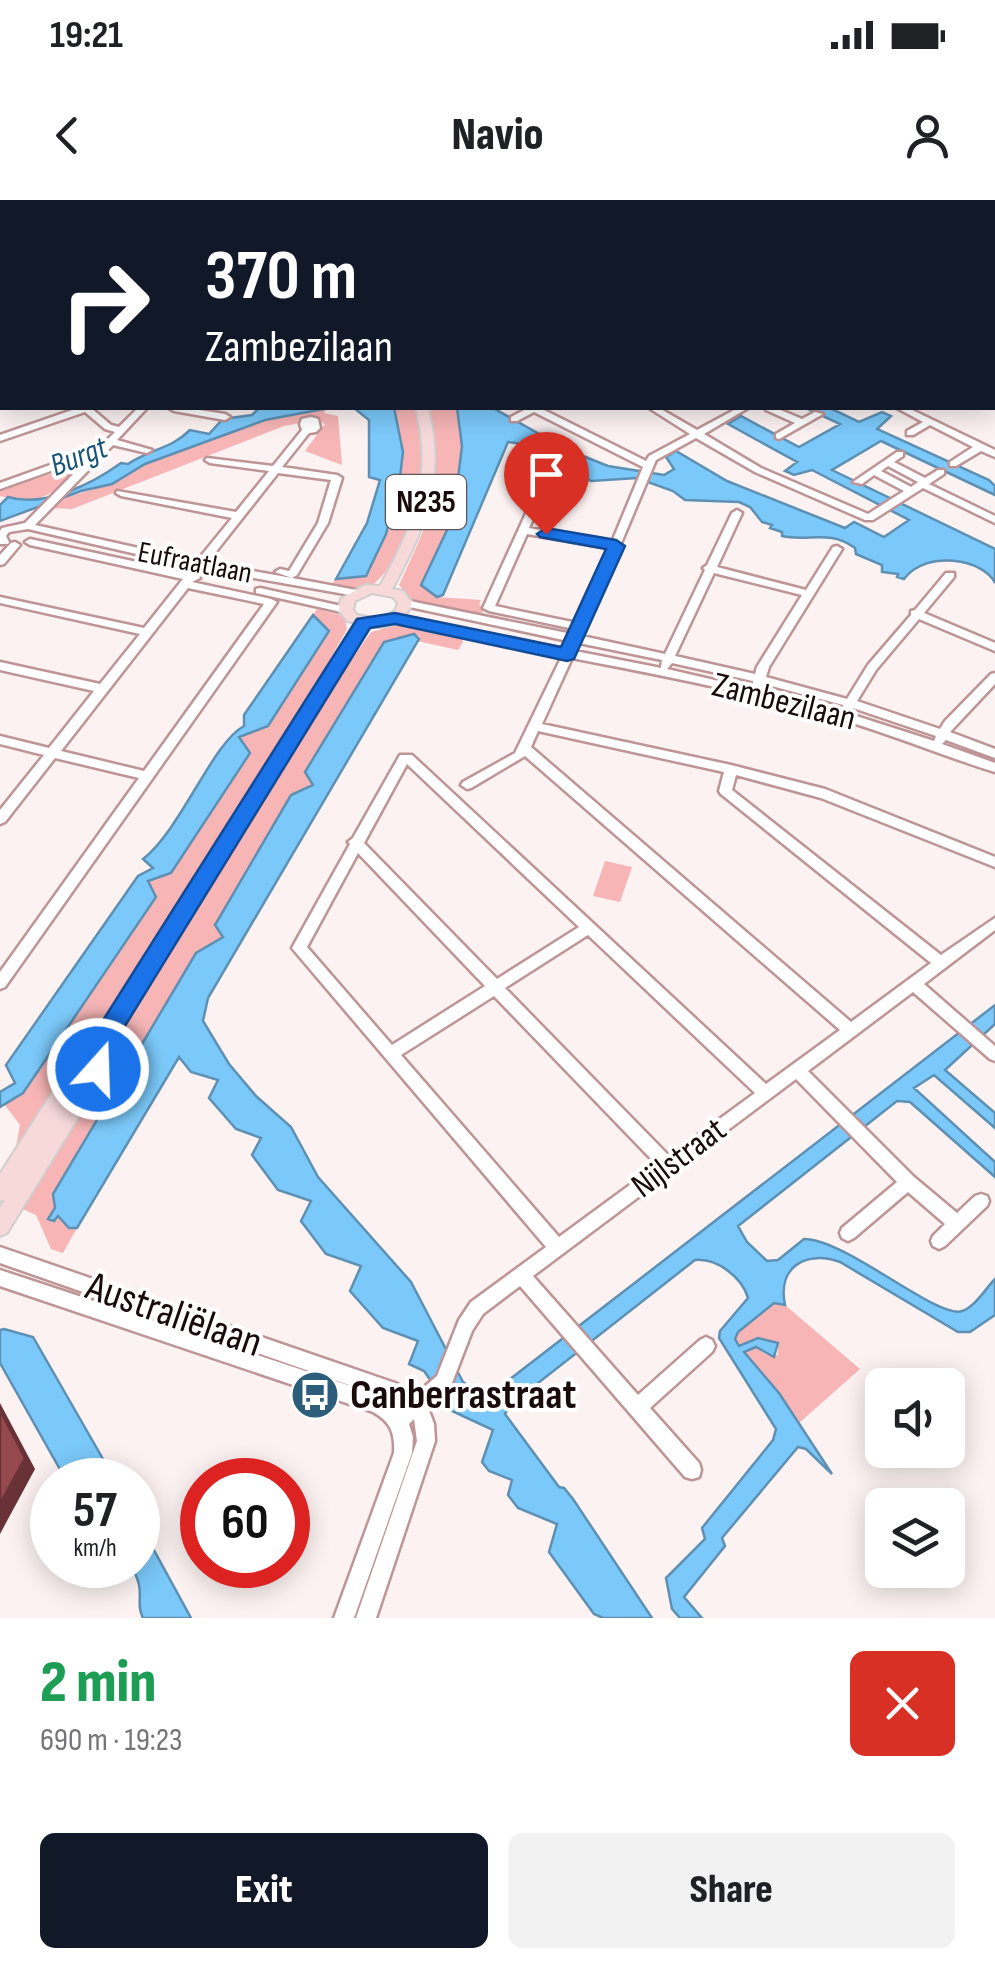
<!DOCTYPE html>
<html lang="en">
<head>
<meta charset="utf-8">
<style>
  body { margin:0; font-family:"Sofia Sans Condensed",sans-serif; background:#f2f2f2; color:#202124; height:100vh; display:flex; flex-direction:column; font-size:38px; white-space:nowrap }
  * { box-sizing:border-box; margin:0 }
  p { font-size:32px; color:#757577 }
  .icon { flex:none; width:55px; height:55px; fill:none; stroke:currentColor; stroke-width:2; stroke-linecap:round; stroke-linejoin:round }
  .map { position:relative; height:1418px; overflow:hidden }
  .details { display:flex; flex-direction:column; background:#fff; flex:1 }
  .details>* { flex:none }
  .banner { position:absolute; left:0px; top:0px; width:995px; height:210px; box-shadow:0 5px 25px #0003; background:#111827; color:#fff; overflow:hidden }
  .tools { position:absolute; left:865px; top:1168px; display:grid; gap:20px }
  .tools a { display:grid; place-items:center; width:100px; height:100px; border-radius:15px; background:#fff; box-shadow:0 5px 25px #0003; font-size:50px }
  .speed { position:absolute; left:30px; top:1258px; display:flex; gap:20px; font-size:50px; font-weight:700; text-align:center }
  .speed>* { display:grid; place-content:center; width:130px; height:130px; border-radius:50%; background:#fff; box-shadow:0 5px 25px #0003; line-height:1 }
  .speed small { font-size:25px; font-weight:400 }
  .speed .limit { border:15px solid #d22; background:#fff; color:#111 }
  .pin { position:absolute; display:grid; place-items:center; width:85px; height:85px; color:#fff; margin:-102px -42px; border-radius:50% 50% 50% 0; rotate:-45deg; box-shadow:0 0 10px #0007 }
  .pin .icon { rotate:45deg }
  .me { position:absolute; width:110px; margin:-55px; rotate:20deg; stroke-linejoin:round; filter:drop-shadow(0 0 8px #0008) }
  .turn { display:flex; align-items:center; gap:35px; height:210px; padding:0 40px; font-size:45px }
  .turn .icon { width:130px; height:130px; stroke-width:2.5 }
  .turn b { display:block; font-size:70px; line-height:85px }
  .round { display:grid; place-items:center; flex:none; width:105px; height:105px; border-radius:15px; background:#f2f2f2 }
  .overview { display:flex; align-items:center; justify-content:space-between; height:170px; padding:0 40px }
  h1 { font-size:60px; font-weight:800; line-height:75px; color:#1e9e55 }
  .action { display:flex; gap:20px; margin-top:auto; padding:20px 40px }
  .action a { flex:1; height:115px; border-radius:15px; background:#111827; color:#fff; font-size:40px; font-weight:800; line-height:115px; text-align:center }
  .action a+a { background:#f2f2f2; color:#202124 }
  .status { display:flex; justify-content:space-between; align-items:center; height:70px; padding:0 50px; background:#fff; direction:ltr }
  .status svg { height:28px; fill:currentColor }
  header { display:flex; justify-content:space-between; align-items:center; height:130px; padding:0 40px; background:#fff; font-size:45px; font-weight:800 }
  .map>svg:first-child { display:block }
  .green { fill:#f7b5b6 }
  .water { fill:#7bc9fa; stroke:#5e90b3; stroke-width:2.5 }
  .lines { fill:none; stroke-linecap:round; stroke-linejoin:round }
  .minor-casing { stroke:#be9596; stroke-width:5 }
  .major-casing { stroke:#d1cece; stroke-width:4 }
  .minor { fill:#fff; fill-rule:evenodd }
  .major { fill:#f7d9da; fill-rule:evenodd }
  .major-bridge-casing { stroke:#d1cece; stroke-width:14; stroke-linecap:butt }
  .major-bridge { stroke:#f7d9da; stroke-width:11 }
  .shaded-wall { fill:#683237 }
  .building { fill:#95484e; stroke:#683237; stroke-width:2.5 }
  .route { fill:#1a73e8; stroke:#114b97; stroke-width:2.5 }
  .labels { text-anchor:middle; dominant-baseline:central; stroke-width:8; stroke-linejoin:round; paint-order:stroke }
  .far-street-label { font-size:30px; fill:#190b0c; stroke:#fff }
  .far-water-label { font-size:32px; font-style:italic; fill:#1a5576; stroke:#fff }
  .shield { fill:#fff; stroke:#5e5455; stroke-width:2.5 }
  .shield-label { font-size:32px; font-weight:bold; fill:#190b0c }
  .street-label { font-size:35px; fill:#190b0c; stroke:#fff }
  .near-street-label { font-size:42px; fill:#190b0c; stroke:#fff }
  .near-poi-label { font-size:42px; font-weight:bold; fill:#190b0c; stroke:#fff; text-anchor:start }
</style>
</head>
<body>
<div class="status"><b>19:21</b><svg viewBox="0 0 49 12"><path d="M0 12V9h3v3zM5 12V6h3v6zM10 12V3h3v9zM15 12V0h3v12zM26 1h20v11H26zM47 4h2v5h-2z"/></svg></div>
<header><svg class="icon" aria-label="back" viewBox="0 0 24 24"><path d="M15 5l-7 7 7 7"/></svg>Navio<svg class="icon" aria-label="person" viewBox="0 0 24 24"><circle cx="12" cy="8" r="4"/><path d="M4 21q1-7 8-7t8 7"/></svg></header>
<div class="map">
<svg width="995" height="1418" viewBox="0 0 995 1418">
  <rect width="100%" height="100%" fill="#fcf2f2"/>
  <path class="green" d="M394 208H418C433 255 415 347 376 382 364 393 345 388 331 386L336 379 367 375 386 334 396 297 387 288 399 228Z
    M427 208H457L462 246 454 311 465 319 437 397 481 400 479 405 484 407 482 414 547 427 545 432 415 403 399 385C432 314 446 286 427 208Z
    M326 210 324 213 338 216 342 265 305 251 325 224 316 220 284 226 72 309 50 308 57 300 112 284 145 264 265 220 300 211Z
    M73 263 79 268C49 296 43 306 0 296V289L58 272Z
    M317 409 344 416 347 429 294 523 14 958 20 925 4 904 23 893 156 697 147 681 239 537 329 431 313 415Z
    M401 424 460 435 463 442 458 450 417 441 420 436 384 442C334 543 284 644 223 738 167 824 107 906 53 994L58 1016 69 1028H77L63 1053 51 1049 36 1015 18 1007 101 873 136 801 303 529 371 432Z
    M605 661 632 667 620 702 593 696Z
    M774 1103 785 1105 860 1169 799 1223 743 1152 756 1147 765 1154 778 1155V1143L751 1141 739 1146 735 1139 738 1132Z"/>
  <path class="water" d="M259 208H329L265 220 145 264 112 284 81 291 0 321V305L8 297C44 308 92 284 121 263L128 264C150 249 171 249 190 230L209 234 223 219 252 215Z
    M354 208H394L403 252 400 277 388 288 396 297 386 334 366 376 336 379 367 323 380 280 369 277V220Z
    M457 208H493L568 250 608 266 664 275 674 269 666 257 676 251 727 281 845 328 854 322 884 337 909 320 812 270 794 275 785 271 797 262 728 224 741 216 799 247 840 224 806 208H830L859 222 882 212 891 216 877 229 989 280 995 286V295L881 241 832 270 995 349V383C984 359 926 349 904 379L897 377 898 374 882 372V365L856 354 855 348C829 329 809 342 782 336V332L770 328 772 325 762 322 750 307 739 302 685 300 673 291 637 278 591 281 558 260 520 252 523 244 508 242 443 395 437 397 421 385 448 328 464 319 454 312 462 246Z
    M313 415 329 431 268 526 239 537 250 553 171 673 148 681 156 697 23 893 0 907V892L15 883 6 865 138 676 153 668 143 659C180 631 213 542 244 526V515Z
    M414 434 419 439 208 798 203 821 229 864 256 896 291 927 318 977 411 1082 463 1182 479 1193H492L995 805V824L945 870 995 913V928L934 875 914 888 995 962V977L910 902 897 901 738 1026 747 1042 767 1061 778 1060 804 1039C846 1039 938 1120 962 1111 975 1107 986 1088 995 1079V1115L970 1132H958L840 1062C807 1050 777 1066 785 1105L774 1103 738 1132 735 1139 739 1146 758 1138 778 1143 774 1157 756 1147 744 1152 779 1193 832 1274 806 1249 798 1247 722 1338 725 1346 684 1397 702 1418H680L672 1409 666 1378 705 1339 702 1328 773 1240 776 1229 719 1138 720 1131 748 1098C742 1077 717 1058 695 1060L510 1205 505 1214 559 1287 564 1288 573 1299 652 1418H603L594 1414 549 1352 557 1324 518 1308 508 1295 512 1280 489 1271 482 1262 493 1230 452 1211 424 1171 409 1164 418 1141 383 1128 350 1091 361 1066 326 1054 301 1021 311 1001 278 990 252 955 261 938 236 929 209 898 218 880 191 872 179 857 77 1028H69L58 1016 54 1021 48 1019 55 1008 53 994 196 753 223 737 215 725 291 595 313 585 305 572 384 442Z
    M4 1129 33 1137 115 1280H66L0 1163V1130Z
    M138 1321 191 1418H143C134 1401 148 1392 130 1365H138Z"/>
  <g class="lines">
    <g class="minor-casing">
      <path id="minor" d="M220 0H229L226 2H220Z
        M0 128 2 129V135H0Z
        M2 148V154L0 155V149Z
        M0 190H2V196H0Z
        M78 208H91L111 225 119 227 138 208H147L117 240 152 250 147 253 113 245 35 325 197 361 232 318 121 296 116 293 117 291 236 312 269 271 210 263 205 260 207 258 273 266 302 230 300 224 302 219 311 217 318 219 320 228 316 232 309 233 282 267 337 275 342 278 328 323 297 375 292 378 356 390 361 393 356 396 203 369 198 375 200 378 192 382 271 399 277 402 5 787 0 789V772L139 578 55 558 5 622 0 624V610L44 555 0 544V536L49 548 94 491 0 470V462L100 484 140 434 0 403V397L144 428 183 379 30 345 25 342 30 339 188 373 193 367 28 329 9 332 6 336 9 342 8 344H0V331L2 328 25 323 84 263 79 261 0 289V283L75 256 89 258 115 232 105 229 85 212 0 241V235ZM278 273 331 280 318 323 289 371 280 369 275 372 292 378 207 363ZM188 388 264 404 144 571 61 551Z
        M169 208H187L225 214 230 217 225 220 174 211Z
        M528 208H540L646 261 649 256 690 234 649 208H659L697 230 738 208H748L704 234 761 268 868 314 904 291 874 275 862 284 853 282 897 252H903V256L894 262 925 278 938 270H944V274L929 284 995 316V323L923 288 873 320H865L755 272 696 238 656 260 582 436 665 454 705 370 703 368 707 365 732 313 737 310 742 313 717 367 806 390 833 347 837 346 842 349 769 467 766 477 847 499 868 465 911 415V411L915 410 946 373H954V377L924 413 995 443V451L919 419 876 470 857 501 940 529 945 521 991 474 995 473V484L950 532 995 549V558L946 540 942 544 995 563V572C946 557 899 537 849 522 759 494 665 476 572 458L542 524 731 565 825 589 995 657V667L821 598 736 575 732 590 941 755 995 718V730L924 784 995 846V861L990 859 913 792 808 871 914 977 957 1013 975 996 981 994 987 996 989 1001 987 1006 945 1046 939 1049 933 1046 931 1041 933 1036 945 1024 908 992 854 1038 848 1041 842 1038 840 1033 842 1028 897 982 796 879 533 1076 638 1195 700 1140 706 1137 712 1140 715 1146 712 1152 650 1208 699 1263 701 1270 699 1277 692 1279 685 1277 520 1086 483 1114 472 1131 450 1188 428 1208 434 1224 435 1241 376 1418H356L417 1241 414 1219 409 1224 413 1237 412 1253 354 1418H334L394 1253C395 1233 391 1222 373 1212L0 1086V1070L372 1193 0 1063V1047L395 1183 416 1194 437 1176 459 1120 471 1102 546 1047 292 748 350 644 348 642 353 638 400 555H412L766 884 840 830 525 556 471 588 467 589 461 585 463 582 515 553 562 456 395 422 389 419 395 416 565 449 568 441 405 406 399 403 405 400 572 434 574 429 489 411 483 408 548 265 556 267 529 328 612 342 643 267 534 212 517 221H511V217ZM888 266 918 282 911 287 881 271ZM527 334 609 348 577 423 495 406ZM714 373 802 395 757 467 755 474 675 456ZM579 443 662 460 661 468 575 451ZM672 463 753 481V489L667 469ZM764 484 843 505V511L847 512 853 508 936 536 934 541 853 515 757 490 761 489ZM538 531 724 572 719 591 721 594 931 763 851 822 531 547ZM407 564 579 727 497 779 364 643ZM358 653 485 786 392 845 307 747ZM588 735 755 893 669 956 505 788ZM494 796 657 965 559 1037 401 855Z
        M765 208H776L802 219 815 212 823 214 779 239 776 238V234L795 223 766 210Z
        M897 208H908L995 250V257L981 251 956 266H950V262L973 247 930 225 913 235H907V231L923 222Z
        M15 342 20 345 4 364 0 365V355L11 343Z
        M260 388 346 407 352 410 346 413 256 393V389Z"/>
    </g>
    <g class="major-casing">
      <path id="major" d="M0 64H2V71L0 72Z
        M416 208H428C446 278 426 327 392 389L403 391 412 403C405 422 389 430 369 426L116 836 104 875 7 1033 0 1036V1007L5 1000 0 1001V974L75 857 101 826 357 423 347 421 339 410 341 399 365 385 380 386C414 326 433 277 416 208ZM372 393 393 397 398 403 395 411 379 419 357 415 353 410 355 401Z"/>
    </g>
    <use href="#minor" class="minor"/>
    <use href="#major" class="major"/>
    <g class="major-bridge-casing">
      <path id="major-bridge" d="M154 0 159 2"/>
    </g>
    <use href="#major-bridge" class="major-bridge"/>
  </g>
  <path class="shaded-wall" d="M0 1203 35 1269 0 1334Z"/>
  <path class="building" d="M0 1210 25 1258 0 1304Z"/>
  <path class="route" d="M546 328 616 340 625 346 574 459 567 461 395 424 370 428 120 834 106 876 98 880 89 876 85 869 100 825 357 419 395 413 561 447 606 349 540 337 537 334Z"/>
  <defs>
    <g id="bus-disc" transform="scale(2.5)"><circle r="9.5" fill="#2c5d7b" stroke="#fff"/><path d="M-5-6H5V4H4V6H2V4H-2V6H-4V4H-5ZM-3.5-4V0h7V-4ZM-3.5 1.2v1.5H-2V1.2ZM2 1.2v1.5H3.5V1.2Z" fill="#fff"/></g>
  </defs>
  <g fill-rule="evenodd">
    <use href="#bus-disc" x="315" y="1195"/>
  </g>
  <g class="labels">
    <g class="far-street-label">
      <text transform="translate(195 363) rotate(11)">Eufraatlaan</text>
    </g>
    <g class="far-water-label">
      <text transform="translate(79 257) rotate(-21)">Burgt</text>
    </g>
    <rect class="shield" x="386" y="275" width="80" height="54" rx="8"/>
    <g class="shield-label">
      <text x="426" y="302">N235</text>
    </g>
    <g class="street-label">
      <text transform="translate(784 502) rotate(14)">Zambezilaan</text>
      <text transform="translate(679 958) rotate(-37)">Nijlstraat</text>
    </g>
    <g class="near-street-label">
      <text transform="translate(174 1115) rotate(19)">Australiëlaan</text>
    </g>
    <g class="near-poi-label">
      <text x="350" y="1195">Canberrastraat</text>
    </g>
  </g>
</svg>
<div class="tools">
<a><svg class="icon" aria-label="sound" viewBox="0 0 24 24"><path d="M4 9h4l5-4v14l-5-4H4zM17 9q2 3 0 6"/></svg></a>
<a><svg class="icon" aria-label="layers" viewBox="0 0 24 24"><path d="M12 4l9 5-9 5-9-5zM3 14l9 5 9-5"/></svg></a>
</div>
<div class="speed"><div>57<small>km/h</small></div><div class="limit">60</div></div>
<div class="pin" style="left:546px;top:334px;background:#d93025"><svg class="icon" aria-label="arrive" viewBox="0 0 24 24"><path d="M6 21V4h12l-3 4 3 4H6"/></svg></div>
<svg class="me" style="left:98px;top:869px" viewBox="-20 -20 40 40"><circle r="17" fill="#1a73e8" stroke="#fff" stroke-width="3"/><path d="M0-11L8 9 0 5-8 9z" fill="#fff"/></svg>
<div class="banner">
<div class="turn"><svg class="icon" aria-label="right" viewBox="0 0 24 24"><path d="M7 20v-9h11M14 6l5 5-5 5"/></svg><div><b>370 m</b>Zambezilaan</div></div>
</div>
</div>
<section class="details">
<div class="overview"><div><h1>2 min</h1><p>690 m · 19:23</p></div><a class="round" style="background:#d93025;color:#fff"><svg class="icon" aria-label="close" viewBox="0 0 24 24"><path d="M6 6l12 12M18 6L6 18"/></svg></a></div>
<div class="action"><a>Exit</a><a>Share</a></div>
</section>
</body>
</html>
